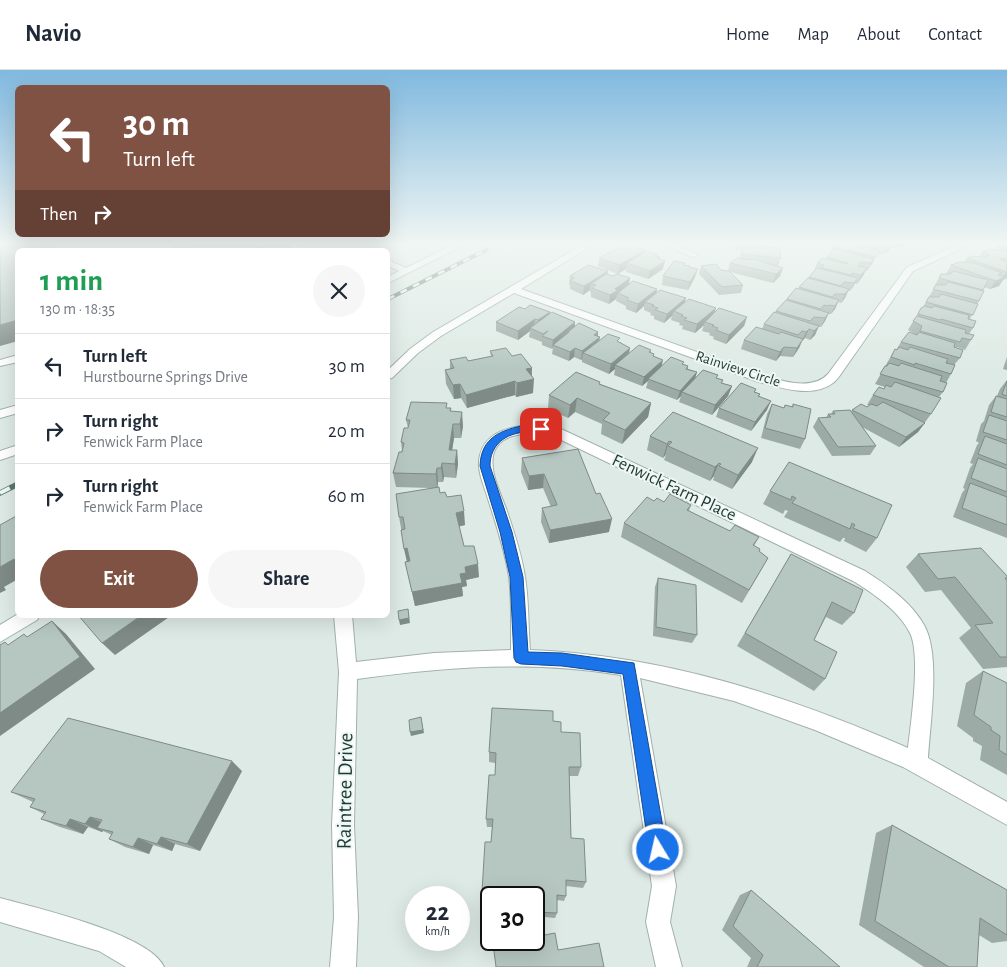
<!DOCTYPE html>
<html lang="en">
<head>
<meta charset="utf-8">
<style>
  body { margin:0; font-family:"Alegreya Sans",sans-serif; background:#f6f6f7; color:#1f2937; height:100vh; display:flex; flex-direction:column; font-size:19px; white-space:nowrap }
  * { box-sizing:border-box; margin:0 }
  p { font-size:16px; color:#747a83 }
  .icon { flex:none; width:28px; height:28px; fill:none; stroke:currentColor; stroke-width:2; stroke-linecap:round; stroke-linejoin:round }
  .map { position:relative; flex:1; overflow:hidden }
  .panel { position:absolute; left:15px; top:178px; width:375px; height:370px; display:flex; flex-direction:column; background:#fff; border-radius:8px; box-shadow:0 5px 20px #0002 }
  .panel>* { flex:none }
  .guide { position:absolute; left:15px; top:15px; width:375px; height:152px; border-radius:8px; box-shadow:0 5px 20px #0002; background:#7f5243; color:#fff; overflow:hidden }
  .speed { position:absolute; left:405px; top:816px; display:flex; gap:10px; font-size:25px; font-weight:700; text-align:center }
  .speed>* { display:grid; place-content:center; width:65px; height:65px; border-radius:50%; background:#fff; box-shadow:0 5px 20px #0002; line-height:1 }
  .speed small { font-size:12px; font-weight:400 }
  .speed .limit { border:2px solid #111; border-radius:8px; background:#fff; color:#111 }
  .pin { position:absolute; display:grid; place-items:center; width:42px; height:42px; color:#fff; margin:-21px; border-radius:10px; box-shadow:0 2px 8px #0006 }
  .me { position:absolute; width:55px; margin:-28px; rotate:351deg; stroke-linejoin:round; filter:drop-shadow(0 0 4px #0008) }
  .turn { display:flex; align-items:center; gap:18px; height:105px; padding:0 25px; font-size:22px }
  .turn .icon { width:65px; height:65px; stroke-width:2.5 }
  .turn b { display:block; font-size:35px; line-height:42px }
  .then { display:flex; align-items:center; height:48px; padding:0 25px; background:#0003; gap:10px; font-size:19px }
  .round { display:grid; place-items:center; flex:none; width:52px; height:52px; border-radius:26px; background:#f6f6f7 }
  .headline { display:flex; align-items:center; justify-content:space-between; height:85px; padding:0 25px }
  h1 { font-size:30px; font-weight:700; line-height:38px; color:#1e9e55 }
  .button { display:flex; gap:10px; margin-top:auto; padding:10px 25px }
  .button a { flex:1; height:58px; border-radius:30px; background:#7f5243; color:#fff; font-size:20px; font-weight:700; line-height:58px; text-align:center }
  .button a+a { background:#f6f6f7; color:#1f2937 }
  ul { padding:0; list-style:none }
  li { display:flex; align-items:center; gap:15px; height:65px; padding:0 25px; border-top:1px solid #e0e1e3 }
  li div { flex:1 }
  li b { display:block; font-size:19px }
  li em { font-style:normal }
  header { display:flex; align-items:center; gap:30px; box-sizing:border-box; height:70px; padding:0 25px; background:#fff; border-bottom:1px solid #e0e1e3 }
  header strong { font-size:24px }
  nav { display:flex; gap:28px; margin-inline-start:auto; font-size:18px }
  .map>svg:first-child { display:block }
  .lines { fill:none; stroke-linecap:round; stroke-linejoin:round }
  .minor-casing { stroke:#a1b1ac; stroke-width:2 }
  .minor { fill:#fff; fill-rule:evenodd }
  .rail-far1-casing { stroke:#597670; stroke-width:4 }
  .rail-casing { stroke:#597670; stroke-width:5.5 }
  .rail-far1 { stroke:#eef7f3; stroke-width:2.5; stroke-dasharray:7; stroke-linecap:butt }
  .rail { stroke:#eef7f3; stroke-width:4; stroke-dasharray:11; stroke-linecap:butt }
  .wall { fill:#9daba6 }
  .shaded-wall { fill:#7f8b87 }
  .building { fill:#b6c7c1; stroke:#7f8b87 }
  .route { fill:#1a73e8; stroke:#114b97 }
  .labels { text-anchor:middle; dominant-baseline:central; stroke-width:4; stroke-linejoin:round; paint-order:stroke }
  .far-street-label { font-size:15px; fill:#1f3934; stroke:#eef7f3 }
  .street-label { font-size:18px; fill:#1f3934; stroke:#eef7f3 }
  .near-street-label { font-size:21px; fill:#1f3934; stroke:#eef7f3 }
</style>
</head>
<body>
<header>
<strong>Navio</strong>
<nav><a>Home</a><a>Map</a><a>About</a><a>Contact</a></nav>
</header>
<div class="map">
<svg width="1007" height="897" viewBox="0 0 1007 897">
  <rect width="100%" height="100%" fill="#deeae5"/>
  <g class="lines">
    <g class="minor-casing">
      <path id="minor" d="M75 173H85L93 180H83Z
        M283 173H294L307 180H296Z
        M370 173H379L372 180H363Z
        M457 173H468L388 213V207L399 201 388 196V190L406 198Z
        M586 173H596L521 219 764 306C783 311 812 321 828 304L907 197 963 173H974L913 201 843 301C840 305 837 310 833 313 812 329 778 317 756 311L514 223 441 266 418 283 392 308 388 309V300L410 279 433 262Z
        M660 173H672L699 185 692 187Z
        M18 285V292L0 296V290Z
        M18 335V343L0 348V340Z
        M521 356H545L561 359 865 501C887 515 911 532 924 555 941 584 930 654 928 688L1007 732V755L903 697 815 660 734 631 640 608 676 816 670 852 682 897H656L646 852 652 816 621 605C533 590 445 597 357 609L354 755 358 847 356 897H330L334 847 332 755 339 602 334 545H352L356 592 434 583 511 580C511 556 512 531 509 507 505 481 496 454 488 429 484 415 476 400 480 385 485 365 503 359 521 356ZM533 363 553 366 853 511C873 523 899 541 910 563 921 585 911 652 908 678 787 625 662 585 530 580 528 556 529 531 525 507 522 485 514 462 507 441 501 424 488 400 494 382 500 366 518 364 533 363Z
        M18 375V384L0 390V381Z
        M18 544 40 545 37 550 0 572V555Z
        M0 828C36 838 150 864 164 897H126L99 881 0 852Z"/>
    </g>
    <use href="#minor" class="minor"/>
    <g class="rail-far1-casing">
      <path id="rail-far1" d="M388 229 500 173"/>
    </g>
    <g class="rail-casing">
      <path id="rail" d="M0 423 18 414"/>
    </g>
    <use href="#rail-far1" class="rail-far1"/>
    <use href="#rail" class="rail"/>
  </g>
  <path class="wall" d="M170 173H282L291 177V179L297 180H173Z
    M727 173H766L756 175 781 188 778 196 783 198 780 206 773 213 730 202 743 215 741 223 719 225 699 204 701 196 728 201 730 193 739 188 742 180 748 178V177L736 180Z
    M836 173H909L908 176 891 178 889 181 883 184H877L872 195H871L867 201H865L863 206 857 214 855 213 850 221H848L845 228 841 233 838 232 835 239 831 244H828L825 251 821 257H818L815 265 810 270 805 268 802 271 799 278 793 287 780 286 776 291 741 279 744 270 762 259 764 254 787 229 798 219 808 208 814 201 817 193 826 189 830 184 833 177Z
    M1007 174V208L1003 210 999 216 990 219 984 217 979 231 970 249 973 258 969 264 971 270 965 280 957 277 956 278 960 288 954 295 951 304 946 313 943 322 939 327 931 344 918 362 899 377 862 357 876 376 870 385 832 386 813 357 818 348H826L828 344H831L833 341 851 342 852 340 867 337 869 335H867L873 325 884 319 885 317 875 314 895 279 896 280 901 272 915 264 908 260 921 238 923 237 928 228 935 217H934L941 204H946L951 195 964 192 967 188 979 187 982 182 995 180 997 176Z
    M625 179 645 183 660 187 659 189 663 199 648 209 626 202V199L618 204 598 196 599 188Z
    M685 195 689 197 695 207 688 220 662 215 663 206Z
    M608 201 607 204 629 214 657 223 686 228 685 232 716 238 714 243 747 247 744 256 726 274 713 269 714 267 709 265 710 263 702 261 704 255 695 263 682 259 683 256 679 255 680 253 671 250 672 246 664 253 654 249V246L650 245 651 243 644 240V236L636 243 626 239V236L616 231 617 225 616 229 609 234 591 227V223L590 222V220L583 225 570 219V215H569L570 206Z
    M525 239 550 244 575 252V256L600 267 599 271 620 272 630 278 629 284 651 280V283L654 284V287L662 296 683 294 688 296V299L697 302 695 308H717L723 310 722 313 732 316 728 326 712 345 679 332 681 326 677 330 646 318 648 311 642 316 614 305 615 299 609 304 582 292V289L581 290 574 287 569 291 552 284 553 278 552 279 542 275V272L529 267 530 261 518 270 496 261V252Z
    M490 281 512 286 532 298V306L533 323 516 327 515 325 467 338 461 328 454 329 446 314 445 300 450 299V290L468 291 491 286Z
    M1007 287V300L1003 299Z
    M1007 310V468L953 447 962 423 965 419 963 418 970 398 973 394 970 393 977 375 979 373 976 371 981 354 984 351 989 335 996 326H997L1000 319Z
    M600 314 651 333 648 347 622 374 601 364 602 354 575 342 568 348 548 339 549 325Z
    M756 319 755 322 760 324 759 327 767 340 751 361 716 347 719 338Z
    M772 334 784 338 792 337 793 334 805 369 800 379 761 368 767 344Z
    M448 338H451V341L463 356 461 368H454L452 380H457L458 394 456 408 444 407 443 412H438V417L440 423 447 427 465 455 459 456 464 476 479 507 466 510 467 516 462 517 463 526 415 536 405 492 407 491 399 447 430 418 396 417 393 403 402 380 401 372 408 358 406 350Z
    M650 366 752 392 732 419 713 410 714 407H713L710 411 664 390 666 385 663 388 647 380Z
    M578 379 609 462 549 473 541 452 542 438 551 437 543 418 528 420 521 402 522 388Z
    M789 392 877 468 866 482 844 471 845 468H843L840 472 784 447 788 441 785 440 783 444 763 434 770 421Z
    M654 431 691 435 689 441 730 461 759 467 754 476 759 481 768 488 742 533 621 467 624 453Z
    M791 484 854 543 842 555 826 547 814 570 825 609 814 621 737 576Z
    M918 484 1007 506V509L1006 510 1007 511V597L983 599 959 568 971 558 941 520 925 522 906 497Z
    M658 508 697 565 692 573 653 566 655 517Z
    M983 601 1007 613V705L980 690 982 676 973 671V668L957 656 966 613Z
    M553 651 561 662 581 697 578 706H569L571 768 586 812 583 818 566 816V826L564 831 557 830V843L555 848 534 846V828H491V844L482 843 481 838 491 772 492 757H487L486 749 495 705V693L489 692V682Z
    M242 701 200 781 175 774 172 781 153 775 149 784 125 777 109 769 112 765 103 761 102 762 88 757 83 764 60 757 41 749 44 744 30 737 33 732 11 722Z
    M892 755 1007 820V871L992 873 979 865 977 897H924L859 855 876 763Z
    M751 820 840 897H747L751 888 722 860 740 825Z"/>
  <path class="shaded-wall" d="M270 173H277L279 180H244Z
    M738 173H766L749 177V175L748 177 736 180Z
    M890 173H909L908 176 891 178 889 181 883 184 887 176Z
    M645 180 644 189 627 193 626 199 618 204 619 195Z
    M874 189 870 197 867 201 871 193Z
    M665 191 663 199 648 209 650 201Z
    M783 198 780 206 773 213 776 204Z
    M867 198 863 206 857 214 861 205Z
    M698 199 695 207 688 220 690 212Z
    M608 201 606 209 596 215 591 214 590 220 583 225 584 216Z
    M1006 202H1007V208L1003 210 999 216 990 219 996 211 1002 208Z
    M630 208 629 216 618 223 616 229 609 234 610 225 615 219Z
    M858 208 853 217 850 221 854 213Z
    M657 219 656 227 645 232 644 236 636 243 638 234Z
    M849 219 845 228 841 233 845 224Z
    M686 228 683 237 674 241 672 246 664 253 667 244Z
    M839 230 835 239 831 244 835 236Z
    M716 238 713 247 705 252 704 255 695 263 697 254Z
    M550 242 549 251 537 259 538 250Z
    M829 243 825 251 821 257 825 248Z
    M747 247 744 256 726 274 729 265Z
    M535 249 534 258H530V261L518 270V261Z
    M18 250V271L0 276V255Z
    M575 252 574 261 569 262H568L567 267 553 275 552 279 553 270Z
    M819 256 815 265 810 270 814 261Z
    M809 259 805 268 802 271 806 262Z
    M598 262V269L600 267 598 276 583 283 582 289 581 290 582 281 594 265Z
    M803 269 799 278 793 287 797 278Z
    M784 277 780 286 776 291 780 282Z
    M575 278 574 287 569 291 570 282Z
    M630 278 628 287 615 295V299L609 304 611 294Z
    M663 290 661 299 648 309V311L642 316 644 307Z
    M532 298 531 310 534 309 533 323 516 327 517 313 526 299Z
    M697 302 694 312 682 322 681 326 677 330 680 321Z
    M515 311V325L467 338 466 325Z
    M460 314 461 328 454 329 453 315Z
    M732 316 728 326 712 345 715 335Z
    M577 328 575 342 568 348 570 335Z
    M771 331 767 340 751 361 755 352Z
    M651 333 648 347 622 374 625 360Z
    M462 342 463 356 461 368 460 354Z
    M925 353 918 362 899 377 906 367Z
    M453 354 454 368 450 394 449 380Z
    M669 371 665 385 663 388 667 374Z
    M758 378 752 392 732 419 738 405Z
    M457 380 458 394 456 408 455 394Z
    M442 393 444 407 443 412 441 398Z
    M719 393 713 407 710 411 715 397Z
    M437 398 438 412 437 418 436 404Z
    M544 404 543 418 528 420 529 406Z
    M464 441 465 455 457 457 456 443Z
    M612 449 609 462 549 473 550 460Z
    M407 478 410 492H407L404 479Z
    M14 489 18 491V509L4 517 6 520 0 523V497Z
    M478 494 479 507 466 510 467 516 462 517 463 526 415 536 412 522 460 504 465 497Z
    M408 539 410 553 400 555 399 550Z
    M142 545H172L115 585 102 573Z
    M52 551 66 564 95 599 0 666V643Z
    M421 647 424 663 411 666 410 662Z
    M232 691 242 701 200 781 187 774Z
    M90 747 107 755 97 758 103 761 102 762 85 754Z
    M70 749 88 757 83 764 66 756Z
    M161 767 175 774 172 781 157 774Z
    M138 768 153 775 149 784 133 777Z"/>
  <path class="building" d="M6 173H24L27 176 40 173H51L58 180H18V250L0 255V175Z
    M183 173H270L256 178 258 179 276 173H282L291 177 283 180H198L194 178 192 179Z
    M836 173H853L872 178 871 179 879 181 876 187 833 177Z
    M865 173H893L887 176H872Z
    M1003 174H1007V180L997 176Z
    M749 175 779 178 781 188 742 184V180L749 178Z
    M631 176 645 180 619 195 599 188 620 177 625 179Z
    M294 178 297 180H288Z
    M835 179 874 189 871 193 861 192 858 196 867 198 861 205 852 203 851 205 822 198 824 195 817 193 822 188 847 194 848 193 827 187Z
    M990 179 1001 181 1004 180 1007 181V190L1002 188 999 189 1007 192V202H1006L967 188 973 186 984 187 990 185 982 182Z
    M647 181 657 185 655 186 660 187 657 188 665 191 650 201 627 193Z
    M737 188 747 190 753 189 783 198 776 204 730 193Z
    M674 191 685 193 684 195 690 196 689 197 698 199 690 212 663 206Z
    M960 192 974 193 1002 203 998 205 1005 207 996 211 951 195Z
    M716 194 721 200 729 201 743 215 722 217 701 196Z
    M588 195 608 201 584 216 570 211 574 208 570 206Z
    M817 198 858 208 854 213 844 212 841 216 809 207Z
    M953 201 988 210 983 220 939 208 941 204H951Z
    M606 204 613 206 617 204 630 208 615 219 618 220 610 225 592 218 596 215 591 214Z
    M808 208 849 219 845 224H835L832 227 799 217Z
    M633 211 657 219 638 234 627 230 629 228 618 223Z
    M948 212 984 221 979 231 933 219 936 215H946Z
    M796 218 839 230 835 236 829 235 828 236 824 235 821 239 787 229Z
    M660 220 686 228 667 244 655 240 658 238 652 236 654 235 645 232Z
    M941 224 978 234 973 245 926 232 929 227H939Z
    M689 229 716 238 697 254 684 250 687 248 681 246 683 245 674 241Z
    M786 230 829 243 825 248 814 247 810 251 776 241Z
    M530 235 550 242 538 250 535 249 518 261 496 252 519 237 525 239Z
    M925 236 932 238 934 236 969 245 968 249 976 251 973 258 941 249 940 250 918 244 921 238Z
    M719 238 747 247 729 265 716 260 718 258 712 256 714 255 705 252Z
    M552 242 575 252 553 270 542 266 548 261 543 264 530 258Z
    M774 242 819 256 814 261 809 259 806 262 802 261 798 265 764 254Z
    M917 246 966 260 965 263 974 265 971 270 962 268 960 272 920 261 922 256 913 251Z
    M579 253 598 262 594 265 600 267 582 281 575 278 570 282 553 275 569 262H568Z
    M756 257 779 264 781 262 803 269 797 278 784 277 780 282 744 270Z
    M909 262 917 265 919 262 955 273 954 277 963 280 960 288 901 272Z
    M608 264 620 268 617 271 630 278 611 294 583 283Z
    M639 275 651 280 649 282 654 284 653 286 663 290 644 307 615 295Z
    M899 277 908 280 910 277 948 289 946 293 955 295 951 304 915 293V295L891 287 895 279 897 280Z
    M506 278 512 286 521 284 532 298 526 299 534 309 517 313 515 311 466 325 460 314 453 315 445 300 454 298 450 290 466 287 468 291 493 286 490 281Z
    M671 287 684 292 682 294 688 296 686 299 697 302 680 321 648 309Z
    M889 293 899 296 901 293 942 306 940 311 947 313 943 322 880 304 885 296H887Z
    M703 300 718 305 716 308 723 310 721 313 732 316 715 335 682 322Z
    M576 302 600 312 599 314 651 333 625 360 603 350 610 343 577 328 570 335 549 325Z
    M1007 311V326L1002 324Z
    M895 312 941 328 931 344 873 325 879 317 884 319 886 315 891 317Z
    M741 313 756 319 754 322 760 324 758 326 771 331 755 352 719 338Z
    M996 326 1007 329V347L991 342Z
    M411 332 447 333 446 338H451L450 341 462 342 460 354H453L449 380H457L455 394 442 393 441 398H437L436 404 393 403 399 382H402L404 373 401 372 404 358H408L410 350H406Z
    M883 332 925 353 906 367 852 340 861 334 867 337 871 334 877 336Z
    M772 334 784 338 785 335 793 337V334L811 339 805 369 765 358Z
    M850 340 876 376 838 377 818 348 831 347 828 344H835L833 341Z
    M673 342 758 378 738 405 719 396 721 394 719 393 715 397 668 376 672 372 669 371 667 374 650 366Z
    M989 345 1007 351V370L983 362Z
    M985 366 1007 374V395L978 384Z
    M578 379 596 424 600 423 612 449 550 460 542 438 557 435 556 432 544 404 529 406 522 388Z
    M978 388 1007 399V422L971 408Z
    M789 392 892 435 877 468 853 458 855 455 852 453 850 459 792 433 796 428 792 426 791 430 770 421Z
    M970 413 1007 427V455L962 438Z
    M439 417 440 423 445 422 447 427 461 425 464 441 456 443 464 476H474L478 494 465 497 466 503 460 504 462 513 412 522 405 492 410 491 407 478 404 479 401 460 405 459 403 447H399L396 424Z
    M670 424 691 435 687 440 730 461 735 455 759 467 753 475 760 479 759 481 768 488 749 520 624 453 647 427 654 431 657 428 664 432Z
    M18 445V491L17 492 14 489 0 497V455Z
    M981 478 1007 506V508H1005L1007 511V587H1000L975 555 993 553 955 507 938 509 918 484Z
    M791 484 863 520 854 543 832 532 814 570 837 582 825 609 745 563Z
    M658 508 696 515 697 565 656 557Z
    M408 539 409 548 399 550 398 541Z
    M78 545H142L102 573Z
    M52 551 80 587 0 643V575L5 572 8 575 24 564 27 567Z
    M983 601 1007 613V685L999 680 1000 666 991 660V657L974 645Z
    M492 638 553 641V651L561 652V662L580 663 581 697H569L571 768 584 769 586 812 566 810V826L557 825V843L534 842V828H491V839L481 838 485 772H491L493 749H486L489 705H495L496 683 489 682Z
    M421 647 423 660 410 662 409 650Z
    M68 648 232 691 187 774 161 767 157 774 138 768 133 777 109 769 113 762 97 758 102 750 90 747 85 754 70 749 66 756 41 749 46 742 30 737 35 729 11 722Z
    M892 755 1007 820V865L980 848 977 897H949L875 851Z
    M751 820 840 897H757L763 885 733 856Z
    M555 863 558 880 599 873 604 897H496L493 873 511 870H534V867Z"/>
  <linearGradient id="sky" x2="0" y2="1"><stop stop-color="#80b9df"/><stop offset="0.58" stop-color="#f0f6f3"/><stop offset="1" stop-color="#f0f6f3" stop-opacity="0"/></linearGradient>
  <rect width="1007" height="299" fill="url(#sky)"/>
  <path class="route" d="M526 355 541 356 545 359C540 364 534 361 527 362 505 363 490 375 490 396L512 462 523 507 528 582 562 583 634 593 667 780 664 786 658 789 652 786 649 780 623 604 562 596 521 594 516 592 514 588 510 507 500 462 480 396C481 367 501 360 526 355Z"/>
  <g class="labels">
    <g class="far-street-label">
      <text transform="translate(738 299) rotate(18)">Rainview Circle</text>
    </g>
    <g class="street-label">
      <text transform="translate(674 418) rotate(25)">Fenwick Farm Place</text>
    </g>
    <g class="near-street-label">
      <text transform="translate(345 721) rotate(-89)">Raintree Drive</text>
    </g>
  </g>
</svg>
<div class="speed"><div>22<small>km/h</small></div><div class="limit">30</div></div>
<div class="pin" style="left:541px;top:359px;background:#d93025"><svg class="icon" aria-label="arrive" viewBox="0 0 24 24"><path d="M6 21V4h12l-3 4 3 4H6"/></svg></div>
<svg class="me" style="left:658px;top:780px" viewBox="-20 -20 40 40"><circle r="17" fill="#1a73e8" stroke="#fff" stroke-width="3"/><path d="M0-11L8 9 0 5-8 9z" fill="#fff"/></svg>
<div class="guide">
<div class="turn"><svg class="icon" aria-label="left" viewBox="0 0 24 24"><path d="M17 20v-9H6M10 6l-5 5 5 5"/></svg><div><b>30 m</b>Turn left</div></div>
<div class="then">Then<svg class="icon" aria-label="right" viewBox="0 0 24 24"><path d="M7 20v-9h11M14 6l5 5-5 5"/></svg></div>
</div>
<section class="panel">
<div class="headline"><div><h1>1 min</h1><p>130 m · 18:35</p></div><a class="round"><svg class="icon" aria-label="close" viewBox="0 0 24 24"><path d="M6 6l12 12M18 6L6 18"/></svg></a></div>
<ul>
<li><svg class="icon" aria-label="left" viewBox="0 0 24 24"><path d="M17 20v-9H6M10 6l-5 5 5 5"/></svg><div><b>Turn left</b><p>Hurstbourne Springs Drive</p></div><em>30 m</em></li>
<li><svg class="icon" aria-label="right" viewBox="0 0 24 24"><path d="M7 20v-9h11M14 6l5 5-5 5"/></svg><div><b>Turn right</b><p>Fenwick Farm Place</p></div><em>20 m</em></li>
<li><svg class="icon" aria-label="right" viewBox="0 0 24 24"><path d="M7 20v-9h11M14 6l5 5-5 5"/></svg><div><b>Turn right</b><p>Fenwick Farm Place</p></div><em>60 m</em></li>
</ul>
<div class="button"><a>Exit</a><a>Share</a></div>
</section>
</div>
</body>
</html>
